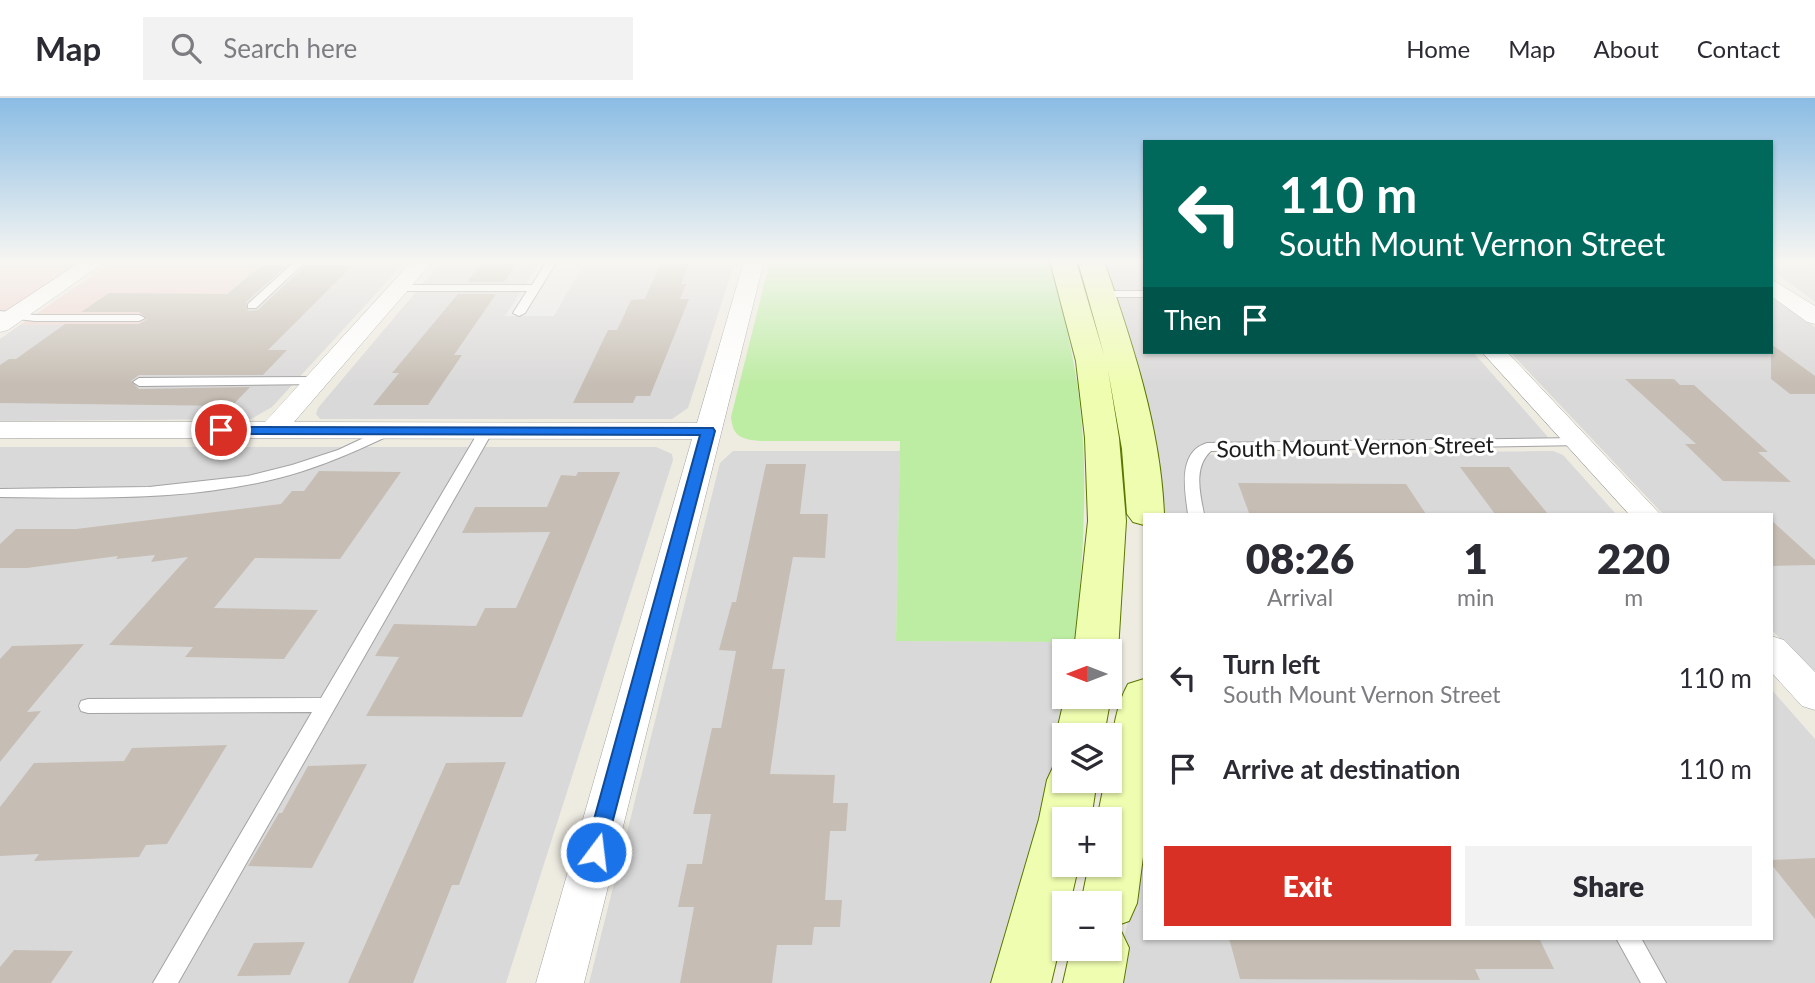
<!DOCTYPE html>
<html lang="en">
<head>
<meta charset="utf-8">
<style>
  body { margin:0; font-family:Lato,sans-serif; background:#f2f2f3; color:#2b2b33; height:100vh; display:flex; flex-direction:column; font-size:26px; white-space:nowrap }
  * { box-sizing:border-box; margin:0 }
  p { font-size:23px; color:#7c7c81 }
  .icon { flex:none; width:38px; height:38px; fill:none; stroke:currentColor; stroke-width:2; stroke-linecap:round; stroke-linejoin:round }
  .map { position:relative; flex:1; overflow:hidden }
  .sheet { position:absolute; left:1143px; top:415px; width:630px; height:427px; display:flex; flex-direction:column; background:#fff; border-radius:0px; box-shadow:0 2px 5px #0004 }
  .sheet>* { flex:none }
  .hud { position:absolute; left:1143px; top:42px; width:630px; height:214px; border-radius:0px; box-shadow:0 2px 5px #0004; background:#00695c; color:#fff; overflow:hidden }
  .needle { width:46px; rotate:270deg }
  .fabs { position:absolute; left:1052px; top:541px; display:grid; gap:14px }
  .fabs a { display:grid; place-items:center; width:70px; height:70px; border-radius:0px; background:#fff; box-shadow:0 2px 5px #0004; font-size:35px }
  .pin { position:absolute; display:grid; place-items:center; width:60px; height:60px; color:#fff; margin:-30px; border:4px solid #fff; border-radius:50%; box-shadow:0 2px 7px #0007 }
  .me { position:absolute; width:77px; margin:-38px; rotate:15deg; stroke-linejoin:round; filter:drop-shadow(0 0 5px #0008) }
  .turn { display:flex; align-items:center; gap:24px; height:147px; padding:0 21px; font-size:32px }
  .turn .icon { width:91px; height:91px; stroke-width:2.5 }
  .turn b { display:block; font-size:49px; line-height:60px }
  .then { display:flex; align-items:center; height:66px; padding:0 21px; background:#0003; gap:14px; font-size:26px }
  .eta { display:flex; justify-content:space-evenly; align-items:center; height:119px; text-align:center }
  .eta b { font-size:42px; font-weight:800; line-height:49px }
  .cta { display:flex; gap:14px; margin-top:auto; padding:14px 21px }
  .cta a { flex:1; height:80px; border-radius:0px; background:#d93025; color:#fff; font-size:28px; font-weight:800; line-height:80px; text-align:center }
  .cta a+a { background:#f2f2f3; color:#2b2b33 }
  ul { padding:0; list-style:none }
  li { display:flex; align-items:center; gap:21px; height:91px; padding:0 21px }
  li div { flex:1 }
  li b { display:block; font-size:26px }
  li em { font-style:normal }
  header { display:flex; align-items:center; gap:42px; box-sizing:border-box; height:98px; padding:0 35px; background:#fff; border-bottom:2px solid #e1e1e2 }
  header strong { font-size:33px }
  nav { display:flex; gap:38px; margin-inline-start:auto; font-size:24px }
  .search { width:490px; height:63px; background:#f2f2f3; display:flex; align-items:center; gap:18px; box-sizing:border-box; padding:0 24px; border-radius:0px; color:#7c7c81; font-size:26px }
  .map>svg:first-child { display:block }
  .residential { fill:#dad9d9 }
  .commercial { fill:#f0d4cf }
  .grass { fill:#bdeca3 }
  .parking { fill:#e8e8e8 }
  .building { fill:#c6beb4 }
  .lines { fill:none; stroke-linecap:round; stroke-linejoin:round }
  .lane-casing { stroke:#a3a3a3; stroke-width:2 }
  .street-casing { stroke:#a3a3a3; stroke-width:1 }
  .secondary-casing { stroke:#5a7600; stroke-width:2 }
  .lane { fill:#fff; fill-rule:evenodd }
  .street { fill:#fff; fill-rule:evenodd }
  .secondary { fill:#effdb1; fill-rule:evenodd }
  .route { fill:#1a73e8; stroke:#114b97; stroke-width:2 }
  .labels { text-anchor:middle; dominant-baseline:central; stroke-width:6; stroke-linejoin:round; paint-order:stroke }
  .street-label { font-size:23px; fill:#1c1c1c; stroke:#fff }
</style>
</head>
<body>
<header>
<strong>Map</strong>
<div class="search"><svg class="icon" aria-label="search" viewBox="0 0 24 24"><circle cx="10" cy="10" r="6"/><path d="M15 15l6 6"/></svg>Search here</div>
<nav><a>Home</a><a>Map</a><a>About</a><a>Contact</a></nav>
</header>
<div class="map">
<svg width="1815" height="885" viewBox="0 0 1815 885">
  <rect width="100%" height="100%" fill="#eeebe1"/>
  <path class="residential" d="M265 163H406L272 309 251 321 0 323V241L20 227 191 226Z
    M442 163H735L688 310 672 321H320L316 316 318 310Z
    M1097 163H1144V254H1473L1548 339 1544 341 1216 344 1200 347 1190 357 1553 353 1563 357 1616 416H1158L1154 358 1122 230Z
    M1771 163H1815V204L1771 171Z
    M1771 199 1815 229V578L1771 531V416H1663L1510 254H1771Z
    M0 349H656L672 356 673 362 506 885H0Z
    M733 353H900L896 543 1075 544 1073 553H1064V598L1066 599 1062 626 1040 731 996 885H589L720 365Z
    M1771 591 1815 641V885H1114L1136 787 1144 718V840H1771Z"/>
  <path class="commercial" d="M0 163H84L0 219Z
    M114 163H265L191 226 20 227Z"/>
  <path class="grass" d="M770 163H1051C1061 208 1073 253 1079 299 1089 381 1083 462 1075 544L896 543 900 343H760C741 341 733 339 731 319Z"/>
  <path class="parking" d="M541 163H585L554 218H505Z"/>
  <path class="building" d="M481 165H517L504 184H467Z
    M660 166H689L681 186H686L680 201H689L650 298H636L633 305H573L608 232H617L631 202 645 201Z
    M261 168H286L246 204 248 213 258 212 305 168H352L268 252H287L263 277H139L131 283 139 291 250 289 232 308 0 305V267L9 261H16L65 226H139L147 221 139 214H81L109 195 227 196Z
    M458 196H496L454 257H462L428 307H373L399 275H392Z
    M1771 246 1815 278V296H1790L1771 281Z
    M1625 281H1674L1680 287H1694L1768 354H1758L1791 384 1723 383 1685 346H1696Z
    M766 366H806L800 416H828L825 460 793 459 772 571H785L770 676 835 677 833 705H848L846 733H830L825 802H842L840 829H814L812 847H777L772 885H680L694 809H678L687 766H702L711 716H693L712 630H721L736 553 719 552 732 504H736Z
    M1460 369H1509L1548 416H1495Z
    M319 373 401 374 340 461 255 460 214 510 318 512 284 561 185 559 193 549 109 547 188 459 151 464 155 457 116 461 118 458 27 470H0V446L16 431H76L281 406 292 393H304Z
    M578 374H620L522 619 366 618 399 559 375 558 394 526 476 528 485 510H516L550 434 462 435 475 409H547L561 377 576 378Z
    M1238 385 1406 386 1426 416 1249 415Z
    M1771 422 1815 462V467L1771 468Z
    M84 546 27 614 41 613 0 664V561L12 548Z
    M227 647 167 746 146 747 139 759 34 763 39 756 0 758V709L34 665 124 663 132 650Z
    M506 664 459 787H452L413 885H348L446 665Z
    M367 666 312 770 248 768 279 715H282L308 668Z
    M1815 760V821L1771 766V762Z
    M1229 840H1539L1554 871H1475L1480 882 1240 881Z
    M305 844 290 877 237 878 254 845Z
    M14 852 73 853 51 885H0V869Z"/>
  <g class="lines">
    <g class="lane-casing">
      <path id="lane" d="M295 163H306L256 210H248V206Z
        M547 163H557L525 215 519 218 513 215 527 193H399L394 190 399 187H532Z
        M1144 193V199H1101L1095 196 1101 193Z
        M0 213 35 217H139L145 220 139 223H35L0 219Z
        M316 279 322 283 320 286 139 288 133 284 139 280Z
        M387 329 392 330 394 333 392 336C363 350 334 363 303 373 206 404 100 400 0 399V391L149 389 248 378 292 367 338 352Z
        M486 329 493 333 178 885H153L312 614 88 615 81 613 79 608 81 603 88 601 321 600 479 333Z
        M1578 340 1585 344 1583 347 1211 353C1193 369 1200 395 1204 416H1188C1185 393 1177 354 1207 345Z
        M1616 840H1641L1666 885H1641Z"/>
    </g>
    <g class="street-casing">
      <path id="street" d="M82 163H106L8 232 0 234V217Z
        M412 163H433L294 324 697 325 744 163H764L584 885H536L692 341 0 340V324H265Z
        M1771 181 1815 208V226L1807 224 1771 198Z
        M1482 254H1507L1660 416H1629Z
        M1771 538 1784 542 1815 574V612L1802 608 1771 574Z"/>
    </g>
    <g class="secondary-casing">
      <path id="secondary" d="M1050 163H1076L1104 257 1078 163H1104C1132 244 1161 331 1164 416H1144V427L1133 424 1127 416 1122 351 1108 272 1119 340 1126 423 1118 553 1110 565V553H1074L1088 423 1085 340 1076 263Z
        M1144 581V751L1137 805 1129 823 1115 828 1120 831 1129 850 1123 885H1063L1071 850H1110V805H1081L1089 766H1110V721H1097L1105 682H1110C1110 651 1113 613 1128 586Z
        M1110 595 1111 598 1104 637H1064L1063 650 1056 637 1065 598H1110Z
        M1064 664V682H1097L1091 721H1064V766H1079L1070 805H1064V830L1051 885H991L1039 721 1047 682 1054 667Z"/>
    </g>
    <use href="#lane" class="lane"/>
    <use href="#street" class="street"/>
    <use href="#secondary" class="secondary"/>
  </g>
  <linearGradient id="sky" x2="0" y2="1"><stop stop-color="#8abce4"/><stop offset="0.57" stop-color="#f7f6f2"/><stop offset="1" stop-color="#f7f6f2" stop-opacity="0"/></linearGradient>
  <rect width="1815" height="287" fill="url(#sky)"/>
  <path class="route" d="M216 329 713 330 715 333 603 760 596 763 588 760 585 754 700 337 221 336 214 332Z"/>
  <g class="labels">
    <g class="street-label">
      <text transform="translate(1355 348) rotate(-1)">South Mount Vernon Street</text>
    </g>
  </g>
</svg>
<div class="fabs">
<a><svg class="needle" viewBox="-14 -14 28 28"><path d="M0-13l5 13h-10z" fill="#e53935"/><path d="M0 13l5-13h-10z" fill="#7c7c81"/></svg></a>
<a><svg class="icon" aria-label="layers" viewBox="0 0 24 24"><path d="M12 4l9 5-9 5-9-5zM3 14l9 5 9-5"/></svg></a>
<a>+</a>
<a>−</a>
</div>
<div class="pin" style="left:221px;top:332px;background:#d93025"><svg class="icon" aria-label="arrive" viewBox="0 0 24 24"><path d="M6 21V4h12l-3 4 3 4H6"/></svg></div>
<svg class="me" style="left:596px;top:754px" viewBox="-20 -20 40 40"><circle r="17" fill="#1a73e8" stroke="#fff" stroke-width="3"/><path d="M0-11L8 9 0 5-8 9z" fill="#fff"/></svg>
<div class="hud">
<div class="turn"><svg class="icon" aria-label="left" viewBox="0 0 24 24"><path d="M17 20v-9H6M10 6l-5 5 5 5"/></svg><div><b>110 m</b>South Mount Vernon Street</div></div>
<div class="then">Then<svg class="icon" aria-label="arrive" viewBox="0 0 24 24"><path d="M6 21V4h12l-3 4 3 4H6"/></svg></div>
</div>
<section class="sheet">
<div class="eta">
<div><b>08:26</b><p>Arrival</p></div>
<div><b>1</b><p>min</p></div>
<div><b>220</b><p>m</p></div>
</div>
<ul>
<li><svg class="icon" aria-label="left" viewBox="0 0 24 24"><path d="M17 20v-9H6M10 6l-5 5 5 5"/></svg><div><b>Turn left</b><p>South Mount Vernon Street</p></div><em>110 m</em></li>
<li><svg class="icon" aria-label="arrive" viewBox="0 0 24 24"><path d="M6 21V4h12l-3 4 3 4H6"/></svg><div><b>Arrive at destination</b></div><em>110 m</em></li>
</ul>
<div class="cta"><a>Exit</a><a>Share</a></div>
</section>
</div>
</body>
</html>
